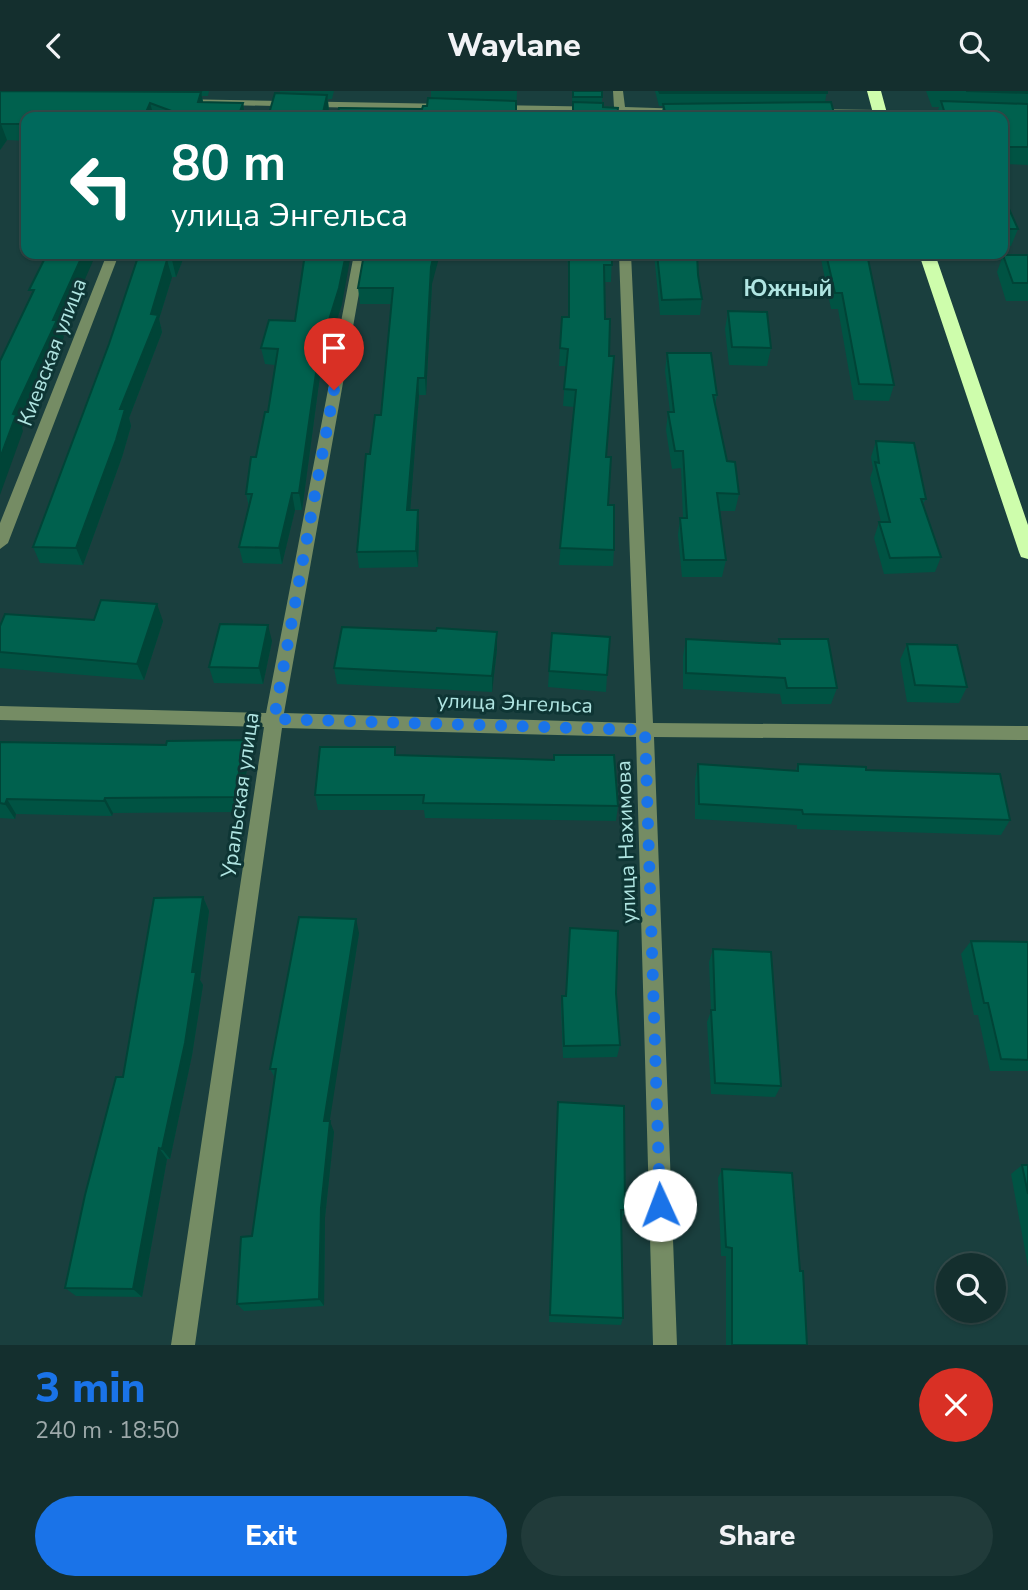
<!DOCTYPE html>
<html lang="en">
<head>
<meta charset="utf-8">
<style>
  body { margin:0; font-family:"Nunito Sans",sans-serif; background:#213b3a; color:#f1f3f6; height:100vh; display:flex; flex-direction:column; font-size:26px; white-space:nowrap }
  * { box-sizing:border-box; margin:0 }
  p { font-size:23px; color:#9da9aa }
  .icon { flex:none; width:38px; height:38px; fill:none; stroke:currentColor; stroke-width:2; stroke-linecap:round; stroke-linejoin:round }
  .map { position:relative; height:1254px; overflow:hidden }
  .details { display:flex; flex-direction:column; background:#142f2e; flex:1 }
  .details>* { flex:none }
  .banner { position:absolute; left:21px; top:21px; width:987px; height:147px; border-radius:14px; box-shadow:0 2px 5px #0004,0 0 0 2px #334a4a; background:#00695c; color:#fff; overflow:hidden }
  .fabs { position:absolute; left:936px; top:1162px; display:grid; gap:14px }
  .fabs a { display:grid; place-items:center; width:70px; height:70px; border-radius:50%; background:#142f2e; box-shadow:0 2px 5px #0004,0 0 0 2px #334a4a; font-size:35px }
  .pin { position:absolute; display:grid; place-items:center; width:60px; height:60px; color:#fff; margin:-72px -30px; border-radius:50% 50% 50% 0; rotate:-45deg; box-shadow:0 0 7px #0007 }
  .pin .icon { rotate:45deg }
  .me { position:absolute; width:77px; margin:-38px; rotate:358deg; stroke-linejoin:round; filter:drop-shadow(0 0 5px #0008) }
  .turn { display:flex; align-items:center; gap:24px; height:147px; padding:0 35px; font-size:32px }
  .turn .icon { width:91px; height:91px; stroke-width:2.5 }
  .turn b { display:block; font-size:49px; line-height:60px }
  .round { display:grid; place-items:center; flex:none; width:74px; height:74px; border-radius:37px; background:#213b3a }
  .summary { display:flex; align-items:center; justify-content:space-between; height:119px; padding:0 35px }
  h1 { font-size:42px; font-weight:800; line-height:52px; color:#1a73e8 }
  .action { display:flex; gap:14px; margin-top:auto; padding:14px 35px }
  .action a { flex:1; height:80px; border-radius:42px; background:#1a73e8; color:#fff; font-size:28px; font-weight:800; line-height:80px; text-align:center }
  .action a+a { background:#213b3a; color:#f1f3f6 }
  header { display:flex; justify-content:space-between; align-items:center; height:91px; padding:0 35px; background:#142f2e; font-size:32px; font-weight:800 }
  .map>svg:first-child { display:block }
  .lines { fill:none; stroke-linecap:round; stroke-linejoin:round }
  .minor { fill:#758c64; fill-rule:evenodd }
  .highway { fill:#cefdac; fill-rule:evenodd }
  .wall { fill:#005343 }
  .shaded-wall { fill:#004437 }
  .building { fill:#00614e; stroke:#004437; stroke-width:2 }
  .route { stroke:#1a73e8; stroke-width:12; stroke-dasharray:0 21.6 }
  .labels { text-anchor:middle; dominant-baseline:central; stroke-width:6; stroke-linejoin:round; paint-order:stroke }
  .street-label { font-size:21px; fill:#b0e5e2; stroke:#0e3534 }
  .far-district-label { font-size:23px; font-weight:bold; fill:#b0e5e2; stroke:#0e3534 }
</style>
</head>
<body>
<header><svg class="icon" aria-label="back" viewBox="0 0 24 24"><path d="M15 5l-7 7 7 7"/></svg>Waylane<svg class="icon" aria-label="search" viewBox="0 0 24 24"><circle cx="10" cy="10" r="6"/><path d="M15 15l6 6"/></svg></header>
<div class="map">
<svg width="1028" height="1254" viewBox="0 0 1028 1254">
  <rect width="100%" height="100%" fill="#1a3f3e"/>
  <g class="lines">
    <path class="minor" d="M613 0H623L625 16 686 18 692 21 686 24 625 23V26H615L614 23 493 20 487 17 493 14 614 16Z
      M178 8 451 13 457 16 451 19 182 13 178 12Z
      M808 18 959 20 965 23 959 26 812 23 808 22Z
      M107 163H119L8 452 0 458V432Z
      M354 163H366L284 622 636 632 619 163H631L653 632 1028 635V649L654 646 677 1254H653L636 646 282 637 195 1254H171L264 636 0 629V615L266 622Z"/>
    <path class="highway" d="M867 0H881L888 26H874Z
      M919 163H935L1028 434V468L1021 466 1019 461Z"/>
  </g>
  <path class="wall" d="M0 0H209L208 5H202L203 11 243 12 245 26H26V50L7 49 0 59Z
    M280 0H334L332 8H328L329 21 280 2Z
    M431 0H517L516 26 422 18 427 15 431 7Z
    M572 0H602V12L603 16 617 26H573Z
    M655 0H827L825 11 835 26H635L636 20 662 21 663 15H659Z
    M926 0H1028V74L1003 73V26H936L939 16H932Z
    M1003 109 1018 138 1011 155H1003Z
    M139 163H185L176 186H172L159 228 162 241 129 327 131 335 122 366 83 474 40 472 33 456 109 253Z
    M567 163H612L611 191H604L608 414 614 459 613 475 559 474 574 316 563 315 566 275H559L560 257 569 226V189Z
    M654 163H697L698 184 702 208 700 224H660Z
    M820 163H867L894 294 889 310 854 309 838 218H831Z
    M1003 164H1028V210H1006L997 181Z
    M432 193 426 304H419L410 419 419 436 418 476 359 477 357 461 370 363 381 324 391 213H360L358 197Z
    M342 213 321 277 302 419H295L282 473 243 472 239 456 249 416 246 403 268 321 275 274 265 273 261 257 295 230Z
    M728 220 771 257 767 275 729 274 725 238Z
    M667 262 717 304 715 314 727 370 739 403 735 420H720L726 469 722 486H682L678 444 680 427H683L681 377 672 378 666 339 668 321H670L665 280Z
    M876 350 926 408 923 413 941 466 935 481 884 483 874 447 879 431H881L870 387 873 378 871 366Z
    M94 529 163 530 144 589 0 577V535Z
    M436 540 497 558 492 601 337 593 334 577Z
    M686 548 778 553 779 548 837 597 831 613H782L780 603 683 598V565Z
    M272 550 263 593 214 592 209 576Z
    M907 553 967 596 959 612 907 611 900 569Z
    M549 580 607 584 606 601 548 596Z
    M0 651 249 665 240 721 113 722 112 725 16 723 15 728 0 727Z
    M397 664 618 715 616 730 425 727 424 719H318L315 704Z
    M698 673 795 680 798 673 866 679 1010 729 1001 744 797 738V734L695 728V689Z
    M203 806 209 820 200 889 203 894 192 964 170 1068H167L142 1206 76 1205 65 1197 123 986Z
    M359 842 329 1030 334 1041 325 1126 324 1215 244 1220 237 1213 252 1145 275 987 270 978Z
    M971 850 1028 851V980H990L978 924H974L961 863Z
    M713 858 781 995 775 1006 711 1003 707 931 711 920 709 871Z
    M616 902 620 954 617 966 563 967 561 917 562 905Z
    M558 1011 625 1119 622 1128H621L623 1227 621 1234 549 1231Z
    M1022 1074H1028V1176L1011 1083Z
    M722 1078 800 1180 807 1254H726V1165H721L718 1087Z"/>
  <path class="shaded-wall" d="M201 1 204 17 198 11Z
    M327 4 329 21 328 26H322Z
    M150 12 154 26H144Z
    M243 12 245 26H238Z
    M1 33 7 49 0 59V34Z
    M83 163H96L62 241 64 246 22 337 23 340 0 404V367L13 323Z
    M175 163H185L176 186 172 169Z
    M346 163H351L342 213 321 277 302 419 299 402 319 261Z
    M434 163H440L432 193 426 304 425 287 431 176Z
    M167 169 172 186 159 228 162 241 129 327 131 335 122 366 83 474 76 457Z
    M418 287 419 304 409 436 407 419Z
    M292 402 295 419 282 473 279 457Z
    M418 419 419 436 418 476 416 460Z
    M157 513 163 530 144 589 137 573Z
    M268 534 272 550 263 593 259 577Z
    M497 541V558L492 601V585Z
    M244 649 249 665 240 721 235 706Z
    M105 707 113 722 112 725 104 710Z
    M7 708 16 723 15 728 5 713Z
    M203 806 209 820 200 889 203 894 192 964 170 1068 162 1058 192 881Z
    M356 828 359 842 328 1041 324 1030Z
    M330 1030 334 1041 325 1126 324 1215 319 1208 321 1117Z
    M159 1057 167 1068 142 1206 133 1198Z"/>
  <path class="building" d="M0 0 201 1 198 11 243 12 238 26H185V25L150 12 144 26H26V33H1L0 34Z
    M573 0H602V6H573Z
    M659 0H827V2H660Z
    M966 0H1028V2Z
    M275 2 327 4 322 26H268Z
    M428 7 516 10V26H337L339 17 422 18 423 15H427Z
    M941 10 1028 13V56H1003V26H946Z
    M573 11 603 12V16L618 17 617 26H573Z
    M831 11 835 26H637L636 20 665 21 663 13Z
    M1003 109H1005L1018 138H1003Z
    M47 163H83L53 229H57L13 323 16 324 0 367V270L34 199H29Z
    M139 163H175L172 169H167L151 223 158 224 120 318H125L116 349 76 457 33 456 109 253Z
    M305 163H346L339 197 319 261 299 402H292L279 457 239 456 252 403H246L251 366H256L265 321H268L278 258 261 257 269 229 295 230Z
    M364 163H434L431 176 425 287H418L407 419H418L416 460 357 461 366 363H370L375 324H381L393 197H358Z
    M569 163H612V174H604L605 228H610L609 265H614L606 366H611L608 414H614V459L560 457 576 299 564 298 568 258 560 257 562 226H569Z
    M657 163H697L698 184 702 208 662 209Z
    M826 163H867L894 294 859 293 842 202H835Z
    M1003 164H1028V192H1013Z
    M728 220 767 221 771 257 732 256Z
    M667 262H711L717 304H713L727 370 735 371 739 403 717 402 726 469H684L680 427H687L683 360H675L668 321H674Z
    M876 350 914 352 926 408H921L941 466 890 467 879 431H890L875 371 879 372Z
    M101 509 157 513 137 573 0 561V535L5 523 94 529Z
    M220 533 268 534 259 577 209 576Z
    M342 536 436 540 437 537 497 541 492 585 334 577Z
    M552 542 610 546 607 584 549 580Z
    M686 548 780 553 779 548H828L837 597H787L785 587 686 582Z
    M907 553 957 554 967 596 915 594Z
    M244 649 235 706 105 707 104 710 7 708 5 713 0 712V651L166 654 167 650Z
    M320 656H395V664L554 669V664H614L618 715 423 712 424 704H315Z
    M698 673 798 680V673L866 676V679L1000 683 1010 729 803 723 802 719 699 713Z
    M203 806 192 881H196L185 952 162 1058 159 1057 133 1198 65 1197 85 1104 116 986H123L154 807Z
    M299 826 356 828 324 1030H330L321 1117 319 1208 237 1213 241 1146 252 1145 276 978H270Z
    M570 837 618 840 616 902 620 954 564 955 562 905H566Z
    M971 850 1028 851V969L1001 968 988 912H984Z
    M713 858 771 861 781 995 715 992 711 919H715Z
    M558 1011 624 1015 625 1119H621L623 1227 550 1224Z
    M1022 1074H1028V1103Z
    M722 1078 792 1082 800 1180H803L807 1254H732V1157L726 1156Z"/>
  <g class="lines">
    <path class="route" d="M334 299 274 628 645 639 660 1114"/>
  </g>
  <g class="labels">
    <g class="street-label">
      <text transform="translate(52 261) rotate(-69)">Киевская улица</text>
      <text transform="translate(515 612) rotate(2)">улица Энгельса</text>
      <text transform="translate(240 704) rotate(-82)">Уральская улица</text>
      <text transform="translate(626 751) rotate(-92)">улица Нахимова</text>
    </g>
    <g class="far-district-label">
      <text x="788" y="197">Южный</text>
    </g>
  </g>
</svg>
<div class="fabs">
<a><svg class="icon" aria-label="search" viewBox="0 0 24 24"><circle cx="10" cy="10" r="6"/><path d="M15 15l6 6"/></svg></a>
</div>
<div class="pin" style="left:334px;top:299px;background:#d93025"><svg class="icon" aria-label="arrive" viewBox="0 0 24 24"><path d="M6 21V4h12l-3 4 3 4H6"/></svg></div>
<svg class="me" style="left:660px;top:1114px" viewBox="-20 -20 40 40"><circle r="19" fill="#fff"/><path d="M0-13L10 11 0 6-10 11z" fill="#1a73e8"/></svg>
<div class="banner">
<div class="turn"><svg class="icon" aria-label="left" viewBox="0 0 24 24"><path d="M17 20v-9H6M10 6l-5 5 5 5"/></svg><div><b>80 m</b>улица Энгельса</div></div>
</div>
</div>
<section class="details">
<div class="summary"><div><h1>3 min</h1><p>240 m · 18:50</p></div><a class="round" style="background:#d93025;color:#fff"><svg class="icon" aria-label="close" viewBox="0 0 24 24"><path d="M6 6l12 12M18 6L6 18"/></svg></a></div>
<div class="action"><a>Exit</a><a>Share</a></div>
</section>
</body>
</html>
